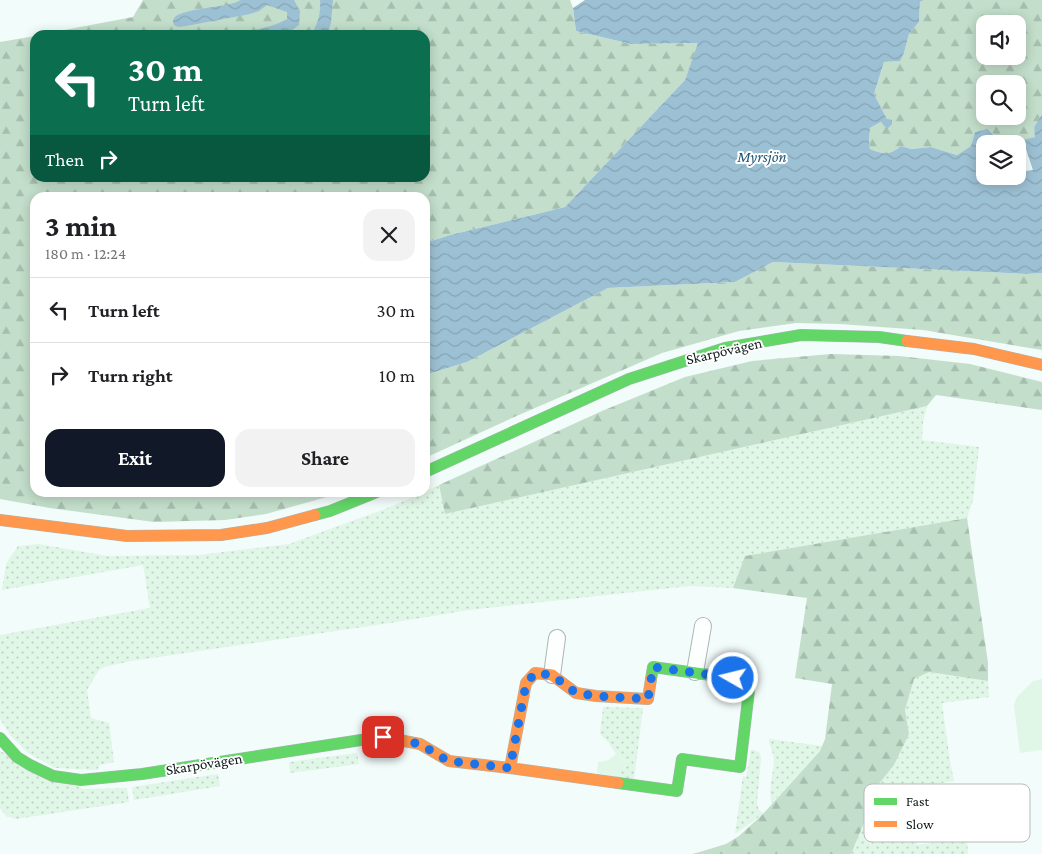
<!DOCTYPE html>
<html lang="en">
<head>
<meta charset="utf-8">
<style>
  body { margin:0; font-family:"Crimson Pro",serif; background:#f2f2f2; color:#202124; height:100vh; display:flex; flex-direction:column; font-size:19px; white-space:nowrap }
  * { box-sizing:border-box; margin:0 }
  p { font-size:16px; color:#757577 }
  .icon { flex:none; width:28px; height:28px; fill:none; stroke:currentColor; stroke-width:2; stroke-linecap:round; stroke-linejoin:round }
  .map { position:relative; flex:1; overflow:hidden }
  .panel { position:absolute; left:30px; top:192px; width:400px; height:305px; display:flex; flex-direction:column; background:#fff; border-radius:15px; box-shadow:0 2px 12px #0003 }
  .panel>* { flex:none }
  .top-card { position:absolute; left:30px; top:30px; width:400px; height:152px; border-radius:15px; box-shadow:0 2px 12px #0003; background:#0b6e4f; color:#fff; overflow:hidden }
  .controls { position:absolute; left:976px; top:15px; display:grid; gap:10px }
  .controls a { display:grid; place-items:center; width:50px; height:50px; border-radius:10px; background:#fff; box-shadow:0 2px 12px #0003; font-size:25px }
  .pin { position:absolute; display:grid; place-items:center; width:42px; height:42px; color:#fff; margin:-21px; border-radius:10px; box-shadow:0 2px 8px #0006 }
  .me { position:absolute; width:55px; margin:-28px; rotate:278deg; stroke-linejoin:round; filter:drop-shadow(0 0 4px #0008) }
  .turn { display:flex; align-items:center; gap:18px; height:105px; padding:0 15px; font-size:22px }
  .turn .icon { width:65px; height:65px; stroke-width:2.5 }
  .turn b { display:block; font-size:35px; line-height:42px }
  .then { display:flex; align-items:center; height:48px; padding:0 15px; background:#0003; gap:10px; font-size:19px }
  .round { display:grid; place-items:center; flex:none; width:52px; height:52px; border-radius:15px; background:#f2f2f2 }
  .overview { display:flex; align-items:center; justify-content:space-between; height:85px; padding:0 15px }
  h1 { font-size:30px; font-weight:700; line-height:38px }
  .action { display:flex; gap:10px; margin-top:auto; padding:10px 15px }
  .action a { flex:1; height:58px; border-radius:15px; background:#111827; color:#fff; font-size:20px; font-weight:700; line-height:58px; text-align:center }
  .action a+a { background:#f2f2f2; color:#202124 }
  ul { padding:0; list-style:none }
  li { display:flex; align-items:center; gap:15px; height:65px; padding:0 15px; border-top:1px solid #e0e0e0 }
  li div { flex:1 }
  li b { display:block; font-size:19px }
  li em { font-style:normal }
  .map>svg:first-child { display:block }
  .grass { fill:url(#grass-dots) }
  .forest { fill:url(#forest-firs); fill-rule:evenodd }
  .park { fill:#e0f6e7 }
  .water { fill:url(#water-waves) }
  .lines { fill:none; stroke-linecap:round; stroke-linejoin:round }
  .street-casing { stroke:#acb7b6; stroke-width:18 }
  .fast-casing { stroke:#acb7b6; stroke-width:12 }
  .slow-casing { stroke:#acb7b6; stroke-width:12 }
  .street { stroke:#fdfffe; stroke-width:16 }
  .fast { stroke:#63d668; stroke-width:11 }
  .slow { stroke:#ff974d; stroke-width:11 }
  .route { stroke:#1a73e8; stroke-width:9; stroke-dasharray:0 16.2 }
  .labels { text-anchor:middle; dominant-baseline:central; stroke-width:4; stroke-linejoin:round; paint-order:stroke }
  .street-label { font-size:15px; fill:#0d1b1a; stroke:#fff }
  .water-label { font-size:16px; font-style:italic; fill:#1c5673; stroke:#fff }
  .key { fill:#fff; stroke:#b6bbba; stroke-width:1 }
  .key-label { font-size:14px; fill:#0d1b1a }
</style>
</head>
<body>
<div class="map">
<svg width="1042" height="854" viewBox="0 0 1042 854">
  <defs>
    <pattern id="grass-dots" width="8" height="8" patternUnits="userSpaceOnUse" patternTransform="scale(1.25)"><rect width="8" height="8" fill="#e0f6e7"/><path d="M2 2h.1M6 6h.1" fill="none" stroke="#bfd2c6" stroke-width="1.8" stroke-linecap="round"/></pattern>
    <pattern id="forest-firs" width="22" height="20" patternUnits="userSpaceOnUse" patternTransform="scale(1.25)"><rect width="22" height="20" fill="#c3decb"/><path d="M5 1l3.5 6h-7zM16 11l3.5 6h-7z" fill="#a6beae"/></pattern>
    <pattern id="water-waves" width="16" height="10" patternUnits="userSpaceOnUse" patternTransform="scale(1.25)"><rect width="16" height="10" fill="#9dc1d4"/><path d="M0 5q4-4 8 0t8 0" fill="none" stroke="#86a5b5"/></pattern>
  </defs>
  <rect width="100%" height="100%" fill="#f2fcfa"/>
  <path class="grass" d="M927 406 923 423 922 440 979 447 973 500 967 518 745 556 733 588 690 586 469 610 390 623 131 661 104 667 99 670 87 690 91 718 109 723 114 762 99 765 98 770 55 768 28 753 10 735 0 719V635L150 608 143 565 2 590 6 564 18 546 39 544 107 556 199 555 289 544 393 506 439 485 445 514Z
    M929 672 988 681 989 697 942 703 950 761 954 781 909 788 917 845 967 838 968 854H851L866 818 874 790 894 765 909 734 905 710 914 679Z
    M603 707 643 708 634 780 609 777 626 761 616 754 609 743 600 734Z
    M769 739 822 746 820 751 772 803C767 792 774 772 774 759 773 751 769 746 769 739Z
    M751 750H754L759 752 761 758 757 803 759 810 763 814 735 834 743 776 746 777Z
    M0 751 83 789 127 788 129 802 16 819 6 816 0 808Z
    M357 753 359 764 290 773 289 762Z
    M218 774 220 786 134 800 132 787Z"/>
  <path class="forest" d="M143 0H570L573 8 576 31 631 44 699 43 685 80 565 207 450 235 425 243V198H35V492L341 493 266 514 225 520 154 522 50 508 0 499V42L35 36V178H425V35H38L133 17Z
    M924 0H1042V114L1034 127 1036 137C1012 143 1007 145 987 129L975 132 971 146 957 155 931 147 911 149 901 146C889 156 883 154 870 149L869 142 870 128 887 119 874 94 884 62 899 61 904 53 909 34 919 22 920 2ZM985 24H1018V56H985ZM985 84H1018V116H985Z
    M773 262 1026 274 1042 273V350L923 330 840 324 796 323 739 331 662 353 512 418 425 458V375L467 362 608 288 735 282Z
    M831 354 899 356 970 364 1042 382V410L936 395 927 406 445 514 439 485 602 411 685 377 752 361Z
    M967 518 988 663V681L929 672 914 679 905 710 909 734 894 765 874 790 866 818 851 854H693L726 844 739 836 763 814 820 751 825 739 832 684 795 678 807 598 733 588 745 556Z"/>
  <path class="park" d="M1042 679V751L1041 750 1020 753 1014 705 1017 697 1033 681Z
    M616 754 626 761 622 768 609 777 597 773 598 762C607 762 610 759 616 754Z"/>
  <path class="water" d="M241 0H294L300 11 299 25 291 31 281 35H219C241 31 266 31 287 19V12L267 5 259 11 250 14 186 26 178 27 174 25C173 22 172 21 175 17 181 10 219 7 230 4 234 3 237 2 241 0Z
    M320 0H333L331 23 327 35H311C318 23 321 14 320 0Z
    M585 0H924L920 2 919 22 909 34 904 53 900 61 884 62 874 94 887 119 892 120V124L887 129 881 122 870 128 869 142 870 149C883 154 889 156 901 146L911 149 931 147 957 155 971 146 975 132 987 129 995 136 1010 142V144H985V176H1018V172L1033 170 1023 140 1035 137 1034 127 1042 114V273L1026 274 773 262 735 282 608 288 467 362 425 375V243L450 235 565 207 685 80 698 43 631 44 576 31 573 8Z"/>
  <g class="lines">
    <g class="street-casing">
      <path id="street" d="M695 672 703 626
        M552 675 557 638"/>
    </g>
    <g class="fast-casing">
      <path id="fast" d="M425 472 629 379 725 348 801 335 879 337 907 341
        M315 515 330 511 377 492
        M0 738 17 757 30 765 53 776 81 780 142 774 374 738
        M618 783 677 791 682 759 740 767 750 682 746 680 653 667 651 679"/>
    </g>
    <g class="slow-casing">
      <path id="slow" d="M907 341 974 349 1042 365
        M0 520 127 536 221 535 267 528 315 515
        M374 738 383 737 420 744 449 761 510 768 618 783
        M510 768 526 683 535 673 552 675 576 693 596 696 648 699 651 679"/>
    </g>
    <use href="#street" class="street"/>
    <use href="#fast" class="fast"/>
    <use href="#slow" class="slow"/>
  </g>
  <g class="lines">
    <path class="route" d="M383 737 420 744 448 761 510 768 526 684 535 673 552 675 576 693 596 696 648 699 653 667 733 678"/>
  </g>
  <g class="labels">
    <g class="street-label">
      <text transform="translate(724 351) rotate(-13)">Skarpövägen</text>
      <text transform="translate(204 764) rotate(-9)">Skarpövägen</text>
    </g>
    <g class="water-label">
      <text x="762" y="156">Myrsjön</text>
    </g>
  </g>
  <rect x="864" y="784" width="166" height="58" rx="8" class="key"/>
  <rect x="874" y="798" width="23" height="7" fill="#63d668"/>
  <rect x="874" y="821" width="23" height="6" fill="#ff974d"/>
  <g class="key-label">
    <text x="906" y="806">Fast</text>
    <text x="906" y="829">Slow</text>
  </g>
</svg>
<div class="controls">
<a><svg class="icon" aria-label="sound" viewBox="0 0 24 24"><path d="M4 9h4l5-4v14l-5-4H4zM17 9q2 3 0 6"/></svg></a>
<a><svg class="icon" aria-label="search" viewBox="0 0 24 24"><circle cx="10" cy="10" r="6"/><path d="M15 15l6 6"/></svg></a>
<a><svg class="icon" aria-label="layers" viewBox="0 0 24 24"><path d="M12 4l9 5-9 5-9-5zM3 14l9 5 9-5"/></svg></a>
</div>
<div class="pin" style="left:383px;top:737px;background:#d93025"><svg class="icon" aria-label="arrive" viewBox="0 0 24 24"><path d="M6 21V4h12l-3 4 3 4H6"/></svg></div>
<svg class="me" style="left:733px;top:678px" viewBox="-20 -20 40 40"><circle r="17" fill="#1a73e8" stroke="#fff" stroke-width="3"/><path d="M0-11L8 9 0 5-8 9z" fill="#fff"/></svg>
<div class="top-card">
<div class="turn"><svg class="icon" aria-label="left" viewBox="0 0 24 24"><path d="M17 20v-9H6M10 6l-5 5 5 5"/></svg><div><b>30 m</b>Turn left</div></div>
<div class="then">Then<svg class="icon" aria-label="right" viewBox="0 0 24 24"><path d="M7 20v-9h11M14 6l5 5-5 5"/></svg></div>
</div>
<section class="panel">
<div class="overview"><div><h1>3 min</h1><p>180 m · 12:24</p></div><a class="round"><svg class="icon" aria-label="close" viewBox="0 0 24 24"><path d="M6 6l12 12M18 6L6 18"/></svg></a></div>
<ul>
<li><svg class="icon" aria-label="left" viewBox="0 0 24 24"><path d="M17 20v-9H6M10 6l-5 5 5 5"/></svg><div><b>Turn left</b></div><em>30 m</em></li>
<li><svg class="icon" aria-label="right" viewBox="0 0 24 24"><path d="M7 20v-9h11M14 6l5 5-5 5"/></svg><div><b>Turn right</b></div><em>10 m</em></li>
</ul>
<div class="action"><a>Exit</a><a>Share</a></div>
</section>
</div>
</body>
</html>
